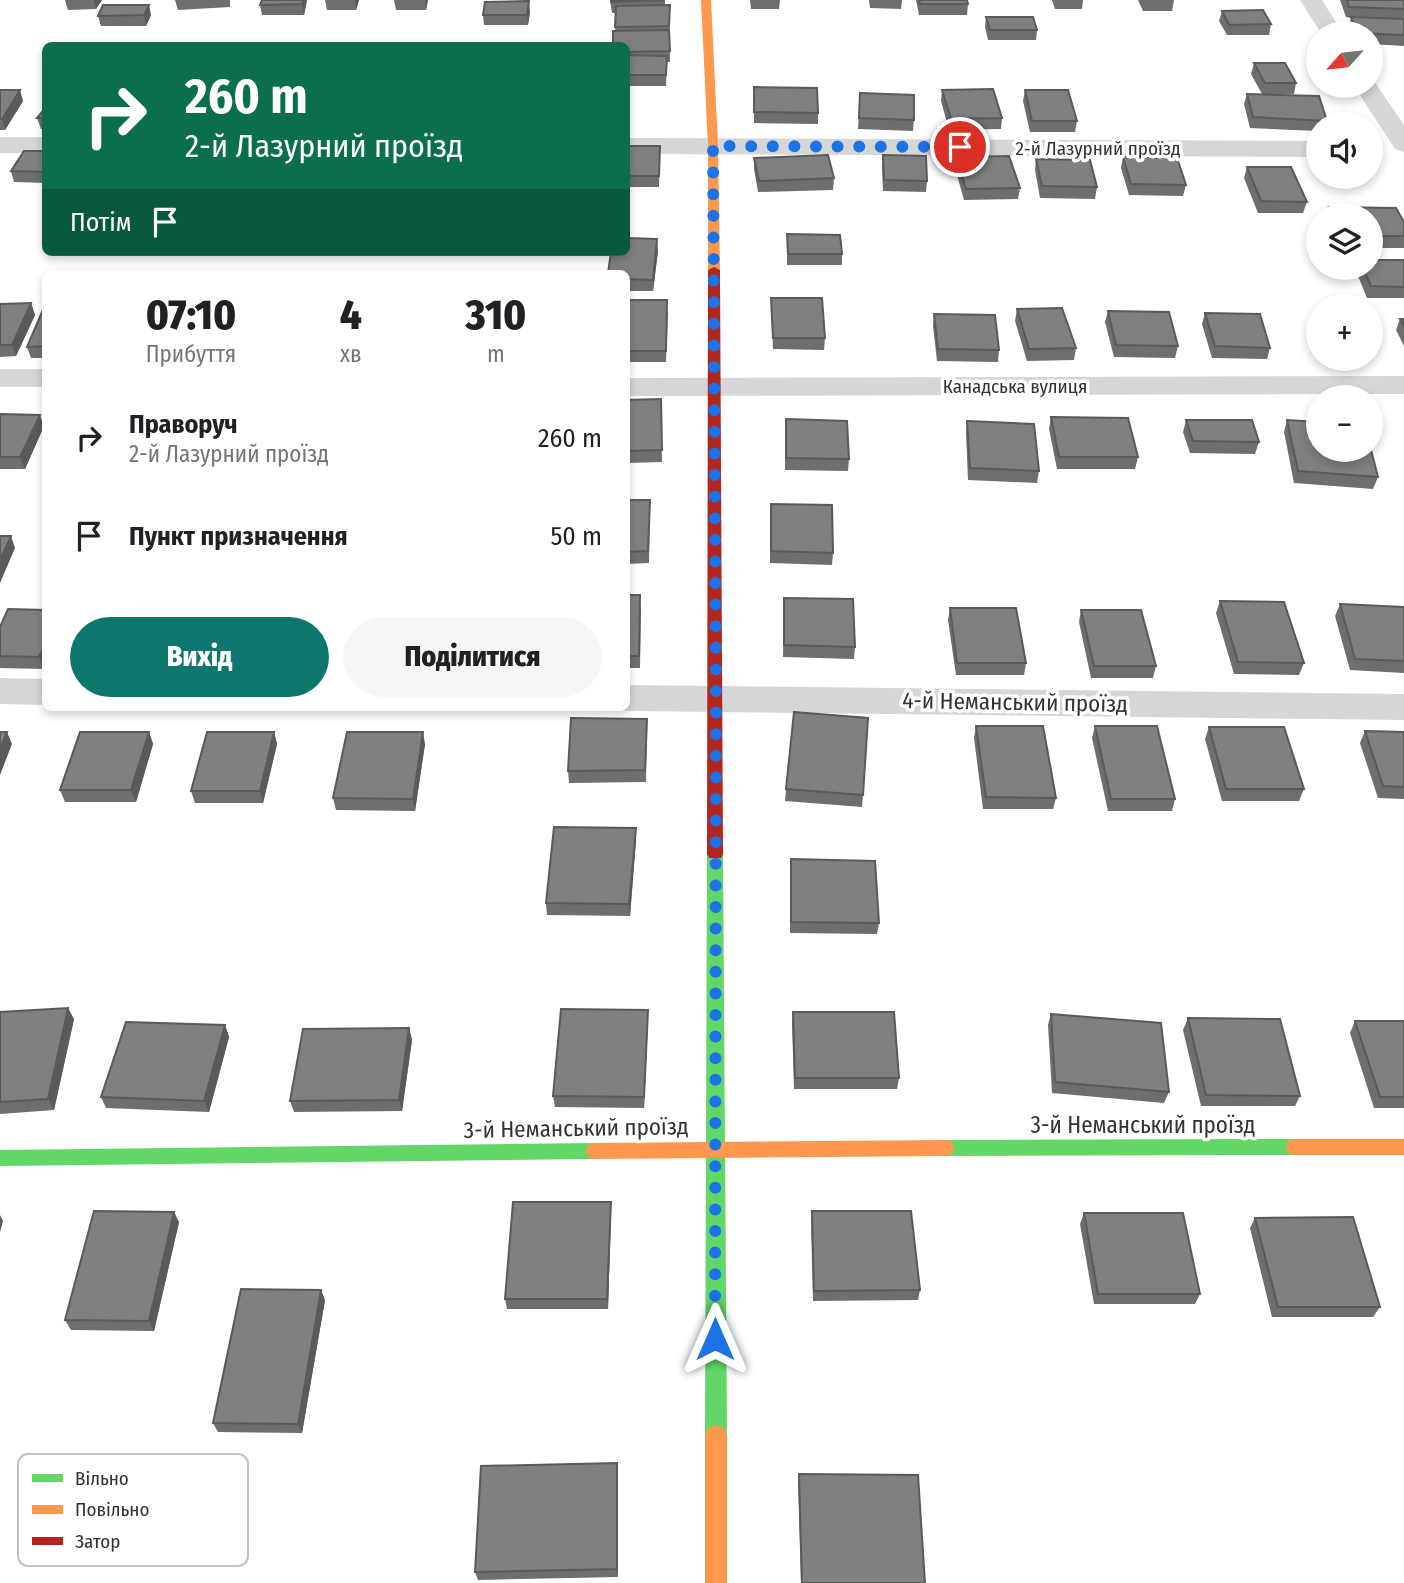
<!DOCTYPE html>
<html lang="uk">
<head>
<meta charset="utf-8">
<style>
  body { margin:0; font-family:"Fira Sans Condensed",sans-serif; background:#f6f6f6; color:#202124; height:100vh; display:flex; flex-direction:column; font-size:26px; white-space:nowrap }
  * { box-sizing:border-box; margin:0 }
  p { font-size:23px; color:#757577 }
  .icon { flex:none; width:38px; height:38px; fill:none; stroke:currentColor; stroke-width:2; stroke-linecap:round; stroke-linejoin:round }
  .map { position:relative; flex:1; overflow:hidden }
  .sheet { position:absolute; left:42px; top:270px; width:588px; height:441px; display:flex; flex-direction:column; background:#fff; border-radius:10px; box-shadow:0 4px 10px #0003 }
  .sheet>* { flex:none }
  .hud { position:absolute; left:42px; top:42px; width:588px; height:214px; border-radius:10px; box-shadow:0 4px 10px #0003; background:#0b6e4f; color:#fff; overflow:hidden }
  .needle { width:46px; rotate:243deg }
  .buttons { position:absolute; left:1306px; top:21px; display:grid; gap:14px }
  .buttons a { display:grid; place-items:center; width:77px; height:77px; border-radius:50%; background:#fff; box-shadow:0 4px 10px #0003; font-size:35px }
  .pin { position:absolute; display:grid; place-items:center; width:60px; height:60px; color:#fff; margin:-30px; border:4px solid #fff; border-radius:50%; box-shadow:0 2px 7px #0007 }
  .me { position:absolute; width:77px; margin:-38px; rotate:0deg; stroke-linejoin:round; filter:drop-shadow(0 0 5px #0008) }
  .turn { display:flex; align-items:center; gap:24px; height:147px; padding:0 28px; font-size:32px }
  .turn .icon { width:91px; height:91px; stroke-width:2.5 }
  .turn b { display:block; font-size:49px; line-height:60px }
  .then { display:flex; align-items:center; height:66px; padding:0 28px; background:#0003; gap:14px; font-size:26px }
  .eta { display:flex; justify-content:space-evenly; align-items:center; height:119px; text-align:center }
  .eta b { font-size:42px; font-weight:800; line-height:49px }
  .button { display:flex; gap:14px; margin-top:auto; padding:14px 28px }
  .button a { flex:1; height:80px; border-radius:42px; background:#0f766e; color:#fff; font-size:28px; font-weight:800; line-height:80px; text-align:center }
  .button a+a { background:#f6f6f6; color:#202124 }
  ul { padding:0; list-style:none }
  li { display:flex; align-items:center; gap:21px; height:98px; padding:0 28px }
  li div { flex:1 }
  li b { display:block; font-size:26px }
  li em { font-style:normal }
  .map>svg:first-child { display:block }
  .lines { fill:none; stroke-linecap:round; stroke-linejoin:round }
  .street { fill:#d6d6d6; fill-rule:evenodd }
  .fast { fill:#63d668; fill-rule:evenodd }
  .slow { fill:#ff974d; fill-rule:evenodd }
  .jam { fill:#b3261e; fill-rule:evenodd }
  .wall { fill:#6e6e6e }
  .shaded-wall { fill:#5a5a5a }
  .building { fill:#808080; stroke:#5a5a5a; stroke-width:2 }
  .route { stroke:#1a73e8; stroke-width:12; stroke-dasharray:0 21.6 }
  .labels { text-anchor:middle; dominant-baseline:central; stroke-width:7; stroke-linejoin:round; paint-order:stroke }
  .far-street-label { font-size:19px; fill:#323232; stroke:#fff }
  .street-label { font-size:23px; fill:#323232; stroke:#fff }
  .key { fill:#fff; stroke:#c2c2c2; stroke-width:2 }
  .key-label { font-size:19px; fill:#323232 }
</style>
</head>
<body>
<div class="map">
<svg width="1404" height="1583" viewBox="0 0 1404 1583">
  <rect width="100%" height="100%" fill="#fff"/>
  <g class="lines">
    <path class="street" d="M1300 0H1322L1343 33H1321Z
      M1370 80 1374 81 1404 125V152L1395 149 1354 86H1370Z
      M0 137H46V153H0Z
      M626 138 1318 141V157L626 154Z
      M0 369H46V387H0Z
      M1404 376V394L626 396V378Z
      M0 678 46 679V705L0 704Z
      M626 685 1404 694V720L626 711 613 707H626Z"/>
    <path class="fast" d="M715 848 721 850 723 854 727 1436 724 1444 716 1447 708 1444 705 1436 707 854 709 850Z
      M1295 1139 1302 1141 1304 1147 1302 1153 1295 1155 945 1156 938 1154 936 1148 938 1142 945 1140Z
      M595 1143 602 1145 604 1151 602 1157 595 1159 0 1166V1150Z"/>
    <path class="slow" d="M701 0H711L718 146 720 270 714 273 708 270V146Z
      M1295 1139H1404V1155H1295L1288 1153 1286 1147 1288 1141Z
      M945 1140 952 1142 954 1148 952 1154 945 1156 595 1159 588 1157 586 1151 588 1145 595 1143Z
      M716 1425 724 1428 727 1436V1583H705V1436L708 1428Z"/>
    <path class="jam" d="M714 267 720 270 723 854 721 858H709L707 854 708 270Z"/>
  </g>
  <path class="wall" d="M65 0H102L96 9 68 10Z
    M175 0H230V7L178 10Z
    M307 0 304 15H262L260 5Z
    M325 0H359L356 10H327Z
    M394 0H428L426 10H396Z
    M610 0H665V5H670V62H667L666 86H626V46L615 31 616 13H612Z
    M750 0H780L779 9H751Z
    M869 0H902L901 9 870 8Z
    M916 0H967L968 4 967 15H919Z
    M1052 0H1083L1082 9H1055Z
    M1138 0H1174L1172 11H1143Z
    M1340 0H1404V46L1370 44V33H1350L1348 27 1351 18 1346 17Z
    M1222 11 1271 24 1269 35H1227L1219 21Z
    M530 12 528 25H484L483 15Z
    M151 15 146 26H101L98 16Z
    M986 17 1037 30 1036 40H988L985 27Z
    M1254 63 1296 83 1294 94H1262L1251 74Z
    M754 87 818 113V124L754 123Z
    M0 90 23 101 5 130H0Z
    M942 90 1002 118 1001 129 949 130 941 101Z
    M1025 90 1077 121 1075 132H1030L1023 101Z
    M860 93 914 120 913 131 858 129Z
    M1247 94 1327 121 1326 124H1318V131L1250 128 1244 104Z
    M46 107V129H41L37 118Z
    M626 146H660L659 187H626Z
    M46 151V183L14 182 11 171Z
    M883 155 927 181 926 192 883 191 882 166Z
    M956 157 1020 188 1018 199 964 200 955 168Z
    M1123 157 1186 185 1183 196 1129 195 1121 168Z
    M754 158 834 178 833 190 758 192 754 169Z
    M1036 159 1097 187 1095 199 1040 198 1035 170Z
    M1247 167 1307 202 1303 213H1258L1244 178Z
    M1329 207 1396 208 1404 222V248H1370V215H1326Z
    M787 234 842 254V265H787Z
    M658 251 653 291H626V273Z
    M1404 260V298H1367L1356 271 1357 268H1370Z
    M771 298 825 338 824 350 773 349Z
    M626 300 668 312 666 362H626Z
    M31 303 35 315 16 356 0 357V304Z
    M46 305V358H31L27 347Z
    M1017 309 1076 348 1074 360 1027 361 1015 321Z
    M1108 311 1178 346 1175 358 1114 357 1105 322Z
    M1205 313 1270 348 1267 359 1212 358 1202 324Z
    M934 314 999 350 998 362 937 361 933 326Z
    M1400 319H1404V346L1396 330Z
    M661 399 662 462 626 463V400Z
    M0 414 44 426 25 469H0Z
    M1051 417 1138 457 1135 469H1057L1049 429Z
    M1186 420 1259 442 1255 454 1190 453 1183 432Z
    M1287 420 1378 477 1373 489 1294 483 1284 432Z
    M967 421 1039 471 1037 483 968 480 966 433Z
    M785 431 849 459 848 471 785 470Z
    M626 500H650L649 563 626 564Z
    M770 516 833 553 832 565 770 563Z
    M626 595 641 607 640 668H626Z
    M1220 601 1304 663 1299 675 1234 674 1216 613Z
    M1340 604 1404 607V673L1350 670 1335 616Z
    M950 608 1026 663 1024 675H956L948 620Z
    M46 610V666L44 669 0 668V627Z
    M784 610 855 647 854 659 783 657Z
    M1081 610 1156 666 1153 678H1091L1079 622Z
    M976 726 1056 798 1053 809H983L974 738Z
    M1095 726 1175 799 1172 811H1108L1092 738Z
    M1209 727 1304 789 1299 801H1222L1205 739Z
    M647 730 646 782 569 783 568 771Z
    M1365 731 1404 732V799L1378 798 1360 743Z
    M149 732 153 744 136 802H65L60 790Z
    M274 732 277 744 263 803H195L191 791Z
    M425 744 415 811 336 810 333 798Z
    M786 789 863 795 862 807 785 801Z
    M636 828V840L630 916 547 915 546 903Z
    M791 859 879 923 877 934 790 933Z
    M0 1012 74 1019 54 1110 0 1114Z
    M793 1012 899 1078 897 1089H794L792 1023Z
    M1051 1014 1169 1092 1164 1103 1052 1093 1048 1025Z
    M1188 1018 1300 1096 1295 1106H1201L1183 1030Z
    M648 1021 644 1108 555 1107 553 1096Z
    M1355 1021H1404V1108H1374L1350 1033Z
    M225 1025 229 1037 209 1112 106 1108 101 1097Z
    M409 1028 412 1040 402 1111 294 1112 290 1101Z
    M611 1202V1212L608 1309H507L505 1299Z
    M812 1211 920 1290 918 1300 813 1301 811 1221Z
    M1084 1213 1200 1294 1195 1304H1094L1080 1224Z
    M1255 1218 1380 1307 1373 1317H1272L1250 1228Z
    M179 1222 154 1331 71 1330 65 1320Z
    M325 1300 302 1433 218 1432 213 1423Z
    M617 1463 618 1472V1577L478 1580 475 1572Z
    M799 1474 925 1583H801L798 1482Z"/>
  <path class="shaded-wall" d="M94 0H102L96 9Z
    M303 0H307L304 15 302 4Z
    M355 0H359L356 10Z
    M425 0H428L426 10Z
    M529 1 530 12 528 25 527 15Z
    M149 5 151 15 146 26 144 15Z
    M20 90 23 101 5 130 2 119Z
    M657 239 658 251 653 291V280Z
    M31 303 35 315 16 356 12 345Z
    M40 415 44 426 25 469 20 457Z
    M11 536 15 548 0 583V560Z
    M46 642V666L44 669 39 657Z
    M7 732 12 744 0 775V749Z
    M149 732 153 744 136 802 131 790Z
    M274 732 277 744 263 803 260 791Z
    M423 732 425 744 415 811 413 799Z
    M636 828V840L630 916 629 904Z
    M68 1008 74 1019 54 1110 48 1099Z
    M648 1010V1021L644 1108V1097Z
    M225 1025 229 1037 209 1112 204 1101Z
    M409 1028 412 1040 402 1111 399 1100Z
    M611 1202V1212L608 1309 607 1299Z
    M174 1212 179 1222 154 1331 149 1321Z
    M0 1215 3 1221 0 1232Z
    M321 1290 325 1300 302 1433 298 1424Z
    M617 1463 618 1472V1577L617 1569Z"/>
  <path class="building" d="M262 0H303L302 4 260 5Z
    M611 0H665L611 2Z
    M919 0H967L968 4H920Z
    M1347 0H1404V9L1349 7Z
    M529 1 527 15H483L485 2Z
    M103 5H149L144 15 98 16Z
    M670 5 669 26 615 27 616 6Z
    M1263 10 1271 24 1229 25 1222 11Z
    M986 17H1033L1037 30H990Z
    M1351 17 1404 19V35L1357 33Z
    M669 30 670 51 626 52V46H613V31Z
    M626 55 667 56 666 75H626Z
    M1254 63H1285L1296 83H1265Z
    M754 87 817 88 818 113 754 112Z
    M993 89 1002 118 951 119 942 90Z
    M0 90H20L2 119H0Z
    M1025 90H1068L1077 121H1032Z
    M860 93 914 95V120L859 118Z
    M1247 94 1319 96 1327 121 1253 117Z
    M46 107V118H37Z
    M626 146H660L659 176H626Z
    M24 151H46V172L11 171Z
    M828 155 834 178 759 181 754 158Z
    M883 155 926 156 927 181 884 180Z
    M1009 156 1020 188 966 189 956 157Z
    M1123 157 1177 158 1186 185 1131 184Z
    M1036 159 1090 160 1097 187 1042 186Z
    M1247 167H1291L1307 202 1261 201Z
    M1329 207 1396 208 1404 222V236H1370V215H1333Z
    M787 234 840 235 842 254H788Z
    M626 238 657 239 653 280 626 279V273H608L611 252H626Z
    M1370 260H1404V287L1371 286 1363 268H1370Z
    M771 298H822L825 338H773Z
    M626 300H667L666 351H626Z
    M31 303 12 345H0V304Z
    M45 305 46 346 27 347Z
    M1062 308 1076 348 1029 349 1017 309Z
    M1108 311 1169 312 1178 346 1116 345Z
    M1205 313 1260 314 1270 348 1215 346Z
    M934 314 995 315 999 350 938 349Z
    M1400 319H1404V326Z
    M661 399 662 450 626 451V400Z
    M0 414 40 415 20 457H0Z
    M1051 417 1128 418 1138 457H1059Z
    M786 419 847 421 849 459 786 458Z
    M1186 420H1252L1259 442 1193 441Z
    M1287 420 1318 422V450H1370V446L1378 477 1298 471Z
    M967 421 1034 424 1039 471 970 468Z
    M626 500H650L648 551 626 552Z
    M771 504 832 505 833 553 771 551Z
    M0 536H11L0 560Z
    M626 595H640L639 656H626Z
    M784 598 853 599 855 647 784 645Z
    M1220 601 1284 602 1304 663 1238 662Z
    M1340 604 1404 607V661L1355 659Z
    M950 608H1016L1026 663H957Z
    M8 609 46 610V642L39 657 0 656V627Z
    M1081 610H1141L1156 666H1094Z
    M794 712 868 718 863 795 786 789Z
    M571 718 647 719 645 770 568 771Z
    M976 726H1043L1056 798 986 797Z
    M1095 726H1157L1175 799H1111Z
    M1209 727H1284L1304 789H1226Z
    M1365 731 1404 732V787L1383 786Z
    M0 732H7L0 749Z
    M80 732H149L131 790H60Z
    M207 732H274L260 791H191Z
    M347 732H423L413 799 333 798Z
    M554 827 636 828 629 904 546 903Z
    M791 859 875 861 879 923 791 922Z
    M68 1008 48 1099 0 1102V1012Z
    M561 1009 648 1010 644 1097 553 1096Z
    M793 1012H894L899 1078H795Z
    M1051 1014 1161 1023 1169 1092 1055 1082Z
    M1188 1018 1280 1019 1300 1096 1206 1095Z
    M1355 1021H1404V1097H1380Z
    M126 1022 225 1025 204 1101 101 1097Z
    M409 1028 399 1100 290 1101 303 1029Z
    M513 1202H611L607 1299H505Z
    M94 1211 174 1212 149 1321 65 1320Z
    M812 1211H911L920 1290 814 1291Z
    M1084 1213H1183L1200 1294H1098Z
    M1353 1217 1380 1307H1278L1255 1218Z
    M241 1289 321 1290 298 1424 213 1423Z
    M617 1463V1569L475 1572 481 1466Z
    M799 1474 918 1475 925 1583H802Z"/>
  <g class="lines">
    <path class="route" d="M715 1339 716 699 713 146 960 147"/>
  </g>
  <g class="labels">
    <g class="far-street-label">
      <text x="1098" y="148">2-й Лазурний проїзд</text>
      <text x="1015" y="386">Канадська вулиця</text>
    </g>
    <g class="street-label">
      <text transform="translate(1015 702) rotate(1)">4-й Неманський проїзд</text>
      <text x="1143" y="1125">3-й Неманський проїзд</text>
      <text transform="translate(576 1128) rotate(-1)">3-й Неманський проїзд</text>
    </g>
  </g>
  <rect x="18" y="1454" width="230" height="112" rx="10" class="key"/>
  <rect x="32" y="1474" width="31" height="8" fill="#63d668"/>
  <rect x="32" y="1505" width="31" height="9" fill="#ff974d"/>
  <rect x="32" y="1537" width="31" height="8" fill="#b3261e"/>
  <g class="key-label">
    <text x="75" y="1485">Вільно</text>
    <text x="75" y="1516">Повільно</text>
    <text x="75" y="1548">Затор</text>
  </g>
</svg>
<div class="buttons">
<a><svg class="needle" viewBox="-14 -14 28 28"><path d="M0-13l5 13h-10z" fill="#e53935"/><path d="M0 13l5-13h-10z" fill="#757577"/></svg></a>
<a><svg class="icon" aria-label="sound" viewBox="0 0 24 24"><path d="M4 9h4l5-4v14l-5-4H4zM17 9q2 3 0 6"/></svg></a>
<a><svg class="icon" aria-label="layers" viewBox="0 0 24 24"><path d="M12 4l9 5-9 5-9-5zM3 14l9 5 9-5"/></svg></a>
<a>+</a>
<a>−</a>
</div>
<div class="pin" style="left:960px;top:147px;background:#d93025"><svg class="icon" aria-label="arrive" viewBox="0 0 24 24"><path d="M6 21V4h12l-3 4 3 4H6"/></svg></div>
<svg class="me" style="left:715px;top:1339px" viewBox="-20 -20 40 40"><path d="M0-17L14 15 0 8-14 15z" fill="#1a73e8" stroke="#fff" stroke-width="4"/></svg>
<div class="hud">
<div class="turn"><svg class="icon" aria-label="right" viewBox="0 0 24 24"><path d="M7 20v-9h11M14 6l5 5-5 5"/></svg><div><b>260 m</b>2-й Лазурний проїзд</div></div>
<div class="then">Потім<svg class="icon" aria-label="arrive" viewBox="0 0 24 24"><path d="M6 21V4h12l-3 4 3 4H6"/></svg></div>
</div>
<section class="sheet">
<div class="eta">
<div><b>07:10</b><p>Прибуття</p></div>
<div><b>4</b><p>хв</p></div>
<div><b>310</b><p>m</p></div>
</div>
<ul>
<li><svg class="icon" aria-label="right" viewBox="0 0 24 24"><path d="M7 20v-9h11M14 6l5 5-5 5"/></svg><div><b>Праворуч</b><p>2-й Лазурний проїзд</p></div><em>260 m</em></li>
<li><svg class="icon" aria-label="arrive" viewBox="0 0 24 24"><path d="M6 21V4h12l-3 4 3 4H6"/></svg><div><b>Пункт призначення</b></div><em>50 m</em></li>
</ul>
<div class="button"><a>Вихід</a><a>Поділитися</a></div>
</section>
</div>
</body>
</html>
